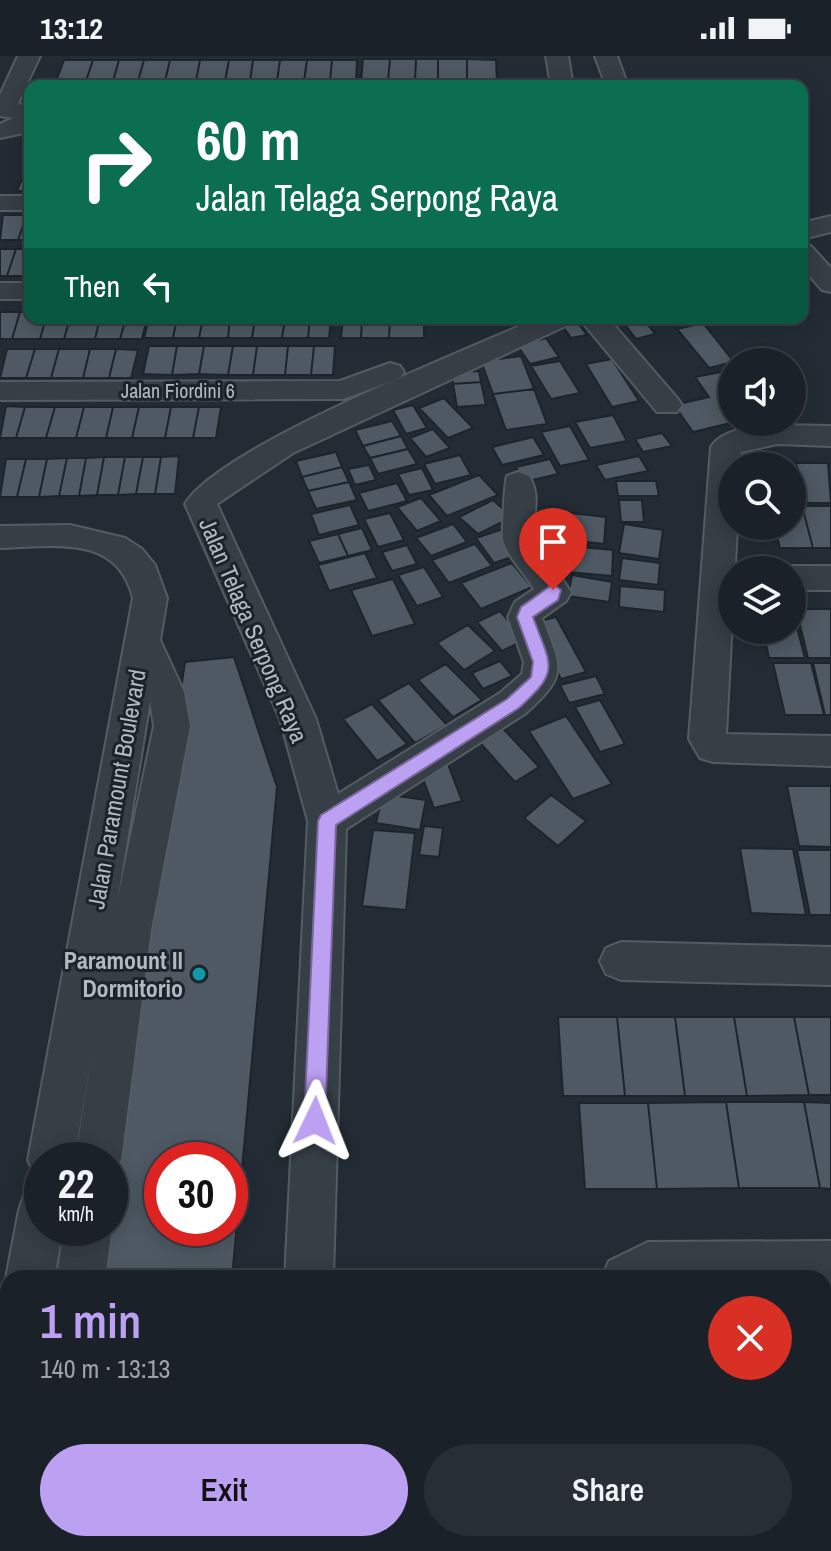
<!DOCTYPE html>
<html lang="en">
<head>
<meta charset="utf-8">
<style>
  body { margin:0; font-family:"Archivo Narrow",sans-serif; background:#272e34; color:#f1f3f6; height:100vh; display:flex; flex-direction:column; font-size:30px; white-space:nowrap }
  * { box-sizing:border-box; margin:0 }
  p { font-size:26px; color:#9fa3a8 }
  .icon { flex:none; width:44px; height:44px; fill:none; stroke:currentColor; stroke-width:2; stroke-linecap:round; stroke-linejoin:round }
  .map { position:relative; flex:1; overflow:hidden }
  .panel { position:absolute; left:0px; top:1214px; width:832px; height:282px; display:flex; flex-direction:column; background:#1a2128; border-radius:24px 24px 0 0; box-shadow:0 4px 20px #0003,0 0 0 2px #383e45 }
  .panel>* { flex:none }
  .hud { position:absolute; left:24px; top:24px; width:784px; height:244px; border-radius:16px; box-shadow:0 4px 20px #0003,0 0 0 2px #383e45; background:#0b6e4f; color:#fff; overflow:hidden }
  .fabs { position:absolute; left:718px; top:292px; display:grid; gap:16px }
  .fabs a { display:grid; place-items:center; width:88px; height:88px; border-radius:50%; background:#1a2128; box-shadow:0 4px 20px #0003,0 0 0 2px #383e45; font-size:40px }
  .speed { position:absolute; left:24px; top:1086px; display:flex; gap:16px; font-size:40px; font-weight:700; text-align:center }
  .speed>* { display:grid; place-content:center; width:104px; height:104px; border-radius:50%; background:#1a2128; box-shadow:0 4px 20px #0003,0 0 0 2px #383e45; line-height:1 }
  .speed small { font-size:20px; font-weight:400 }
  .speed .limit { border:12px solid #d22; background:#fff; color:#111 }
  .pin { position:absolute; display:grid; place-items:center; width:68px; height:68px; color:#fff; margin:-82px -34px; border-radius:50% 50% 50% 0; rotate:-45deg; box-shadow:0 0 8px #0007 }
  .pin .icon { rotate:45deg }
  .me { position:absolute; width:88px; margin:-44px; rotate:2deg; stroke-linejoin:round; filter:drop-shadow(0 0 6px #0008) }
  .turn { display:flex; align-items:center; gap:28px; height:168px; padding:0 40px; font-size:36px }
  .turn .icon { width:104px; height:104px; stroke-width:2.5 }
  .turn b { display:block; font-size:56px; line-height:68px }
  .then { display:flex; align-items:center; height:76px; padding:0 40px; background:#0003; gap:16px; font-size:30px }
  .round { display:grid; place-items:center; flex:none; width:84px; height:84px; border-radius:42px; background:#272e34 }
  .headline { display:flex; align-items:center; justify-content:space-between; height:136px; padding:0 40px }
  h1 { font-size:48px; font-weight:600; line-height:60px; color:#bca0f2 }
  .cta { display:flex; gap:16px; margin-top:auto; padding:16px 40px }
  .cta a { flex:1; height:92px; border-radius:48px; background:#bca0f2; color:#111; font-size:32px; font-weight:600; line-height:92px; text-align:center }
  .cta a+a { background:#272e34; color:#f1f3f6 }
  .status { display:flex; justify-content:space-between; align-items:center; height:56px; padding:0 40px; background:#1a2128; direction:ltr }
  .status svg { height:22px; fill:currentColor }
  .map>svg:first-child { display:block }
  .building { fill:#4e5963; stroke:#1d252c; stroke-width:2; fill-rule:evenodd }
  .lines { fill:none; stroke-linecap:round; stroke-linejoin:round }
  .minor-casing { stroke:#545c63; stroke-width:4 }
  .minor { fill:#363e46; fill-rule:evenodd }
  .route { fill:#bca0f2; stroke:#7a689d; stroke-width:2 }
  .culture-dot { fill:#0f9aa8; stroke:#1c232a; stroke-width:3 }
  .labels { text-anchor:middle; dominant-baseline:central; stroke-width:6; stroke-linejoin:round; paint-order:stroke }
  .far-street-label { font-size:20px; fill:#b1b9c2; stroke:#1c232a }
  .street-label { font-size:24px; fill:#b1b9c2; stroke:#1c232a }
  .poi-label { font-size:24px; font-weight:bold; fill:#b1b9c2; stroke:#1c232a; text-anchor:end }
</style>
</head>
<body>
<div class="status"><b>13:12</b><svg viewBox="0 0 49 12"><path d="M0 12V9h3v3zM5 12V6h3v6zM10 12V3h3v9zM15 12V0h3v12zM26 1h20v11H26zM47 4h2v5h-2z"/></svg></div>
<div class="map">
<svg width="831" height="1495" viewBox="0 0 831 1495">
  <rect width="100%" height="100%" fill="#232c35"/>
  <path class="building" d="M363 3H390L388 25H361Z
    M390 3H416L415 26 388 25Z
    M416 3H438V26H415Z
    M438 3H467V26H438Z
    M467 3 496 4 497 26H467Z
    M64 4H93L86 25H56Z
    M93 4H119L113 25H86Z
    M119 4H144L138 25H113Z
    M144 4H170L165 25H138Z
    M170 4H200L196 25H165Z
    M200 4H229L225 25H196Z
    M229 4H253L250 25H225Z
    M253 4H280L277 25H250Z
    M280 4H307L304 25H277Z
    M307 4H332L330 25H304Z
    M332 4H357L356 25H330Z
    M27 110H30V135H17Z
    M3 159H27L18 184H0Z
    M27 159H30V184H18Z
    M0 193H16L7 220H0Z
    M16 193H30V220H7Z
    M0 256H20L12 283H0Z
    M20 256H30V262H46L40 283H12Z
    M46 262H70L64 283H40Z
    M70 262H100L95 283H64Z
    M100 262H126L120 283H95Z
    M126 262H147L142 283H120Z
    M149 262H177L173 282H144Z
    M177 262H203L199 282H173Z
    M203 262H230L228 282H199Z
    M230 262H255L252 282H228Z
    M255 262H285L282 282H252Z
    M285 262H310L308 282H282Z
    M310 262H331L329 282H308Z
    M343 262H362L361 282H341Z
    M362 262H390L389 282H361Z
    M390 262H424V282H389Z
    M620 262H643L655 278 636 283Z
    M577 266 587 279 571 282 562 269Z
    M703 267 734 306 709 312 677 273Z
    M546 282 559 301 530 308 517 289Z
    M149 290H177L172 319 143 318Z
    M177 290H204L199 318 172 319Z
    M204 290H233L228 319 199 318Z
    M233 290H257L253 319H228Z
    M257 290H288L285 319H253Z
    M288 290H314L311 319H285Z
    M314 290H335L333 319H311Z
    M7 293H35L26 322H0Z
    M35 293H59L51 322H26Z
    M59 293H90L83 322H51Z
    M90 293H116L109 322H83Z
    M116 293 138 294 131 322H109Z
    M521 300 534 333 493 338 481 305Z
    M612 303 639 345 612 351 586 308Z
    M560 305 580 337 551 343 531 310Z
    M731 314 732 366H735L693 376 674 349 709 341 695 321Z
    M479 315 481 326 453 328 451 316Z
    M481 326 486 349 457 351 453 328Z
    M534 333 547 368 506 374 493 338Z
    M444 342 473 372 448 382 419 352Z
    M413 349 427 372 406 378 393 354Z
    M6 350 25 351 16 382H0Z
    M25 351H55L46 382H16Z
    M55 351H84L76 382H46Z
    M84 351H113L106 382H76Z
    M113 351H139L132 382H106Z
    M139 351H171L165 382H132Z
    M171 351H199L193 382H165Z
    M199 351H221L216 382H193Z
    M613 359 627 385 590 392 575 366Z
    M392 365 401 380 363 390 355 374Z
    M570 370 589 404 560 410 541 376Z
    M433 373 450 392 426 401 410 382Z
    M662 377 672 390 643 396 635 383Z
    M401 380 408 393 370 402 363 390Z
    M533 381 544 399 502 409 492 391Z
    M408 393 417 408 378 418 370 402Z
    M336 396 342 411 302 421 296 405Z
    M460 399 471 419 435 428 424 408Z
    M179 400 175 438H155L161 401Z
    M639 400 648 415 605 424 596 409Z
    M104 401H125L118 439H97Z
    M104 401 97 439 79 440 86 402Z
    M125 401H143L136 438 118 439Z
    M143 401H161L155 438H136Z
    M67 402H86L79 440H59Z
    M67 402 59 440 39 441 47 403Z
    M6 403H26L17 441H0Z
    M26 403H47L39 441H17Z
    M550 403 558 418 524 426 516 411Z
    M765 407H796L807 447H792V410Z
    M796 407H828L831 447H807Z
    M369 409 376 424 355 429 348 413Z
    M342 411 349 426 308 435 302 421Z
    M422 412 433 434 409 439 398 418Z
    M479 419 498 439 447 460 429 439Z
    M616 425H656L659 440H618Z
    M349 426 357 444 316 453 308 435Z
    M397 427 407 445 368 455 359 437Z
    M421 442 441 465 417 475 397 451Z
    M493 444 512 461 478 478 459 461Z
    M619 444H642L644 466H621Z
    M350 449 359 469 319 479 311 458Z
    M792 450H802L813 492H780L774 470H792Z
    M802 450H831V492H813Z
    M390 457 404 484 378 491 364 463Z
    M571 457 606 461 604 488 568 484Z
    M453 468 467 486 431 500 416 482Z
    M624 468 663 474 659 503 619 497Z
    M362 472 372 494 348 500 338 478Z
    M503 473 521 498 494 507 476 482Z
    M338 478 348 500 319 507 309 485Z
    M475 488 492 510 449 527 432 504Z
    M407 489 417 508 392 515 382 496Z
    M570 490 613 494 612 520 568 516Z
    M365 497 377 522 329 535 318 509Z
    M622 502 660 507 658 529 619 524Z
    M512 507 532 531 481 553 461 527Z
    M424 511 443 541 417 550 398 519Z
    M572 519 612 526 609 546 568 540Z
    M393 523 415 568 372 580 351 534Z
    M620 530 665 534 664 556 619 551Z
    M792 553 805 602H769L763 574H792Z
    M796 553H831V602H808Z
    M500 555 525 584 502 595 477 566Z
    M556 561 586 616 561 623 532 567Z
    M468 569 495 595 464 614 437 587Z
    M234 601 277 731 232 1222H94L102 1172H110V1116L185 606ZM162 1104H230V1172H162Z
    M500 605 512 620 483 633 472 617Z
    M773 607H811L824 659H785Z
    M813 607H831V659H825Z
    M446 608 482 644 453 661 418 624Z
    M596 620 605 638 569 647 560 629Z
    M409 627 447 669 415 687 378 644Z
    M600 644 625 688 600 696 575 651Z
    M372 648 407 688 377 705 343 663Z
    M566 660 612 728 573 743 529 675Z
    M497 666 539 711 515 726 474 680Z
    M446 703 462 745 434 752 418 710Z
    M787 730H831V791L799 790Z
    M383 738 426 744 420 774 376 767Z
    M551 739 586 765 558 790 524 762Z
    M424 770 443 772 439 801 419 799Z
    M373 774 415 777 406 854 362 850Z
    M740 792 793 793 806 859 751 857Z
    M797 794H831V859H810Z
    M558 961H617L625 1040H563Z
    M617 961H675L685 1040H625Z
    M675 961H734L747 1040H685Z
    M734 961H794L809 1039 747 1040Z
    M794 961H831V1039H809Z
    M726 1046H804L820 1132H739Z
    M726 1046 739 1132 657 1133 648 1047Z
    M804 1046 831 1047V1133L820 1132Z
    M579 1047H648L657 1133H585Z
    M55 1488H207V1495H54Z"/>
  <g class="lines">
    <g class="minor-casing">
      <path id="minor" d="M18 0H40L18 47 30 53V71L24 77 0 82V68L13 62 0 60V39Z
        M546 0H568L573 30H551Z
        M595 0H617L628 30H606Z
        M0 140H30V154H0Z
        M831 160V176L802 183V167Z
        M802 187 811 190 831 212V236L822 234 802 211Z
        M0 227H30V243H0Z
        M538 262H574L570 268 293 397 217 448 316 663 338 738 500 637 522 618 524 606 508 561 515 546 534 533C526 519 506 499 503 483 502 478 505 422 507 420L518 416 529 420C543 443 530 462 535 482 539 497 562 521 571 536L566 545 542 562C561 613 569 618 526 657L346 773 333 1222H285L308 765 280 663 185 448C220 390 465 295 538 262Z
        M579 262H608L677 342 682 349 677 356H657Z
        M390 307 400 310 404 316 400 322 343 343 0 344V326L340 325Z
        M777 369 831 370V390L777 388 741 396 740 410H732V470H737L726 678 831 680V710L713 706 700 702 689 683 711 391C723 372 757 370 777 369Z
        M70 469 125 482 142 493 155 509 167 542 160 584 184 636 190 670 151 874 121 1104 110 1122V1104H75L92 997 74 1104H42V1123L35 1120 28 1104 133 542C117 477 53 491 0 492V470ZM150 645 154 670 117 846Z
        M792 510H831V534H792V514H780Z
        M621 886 831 891V929L621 924 606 918 600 905 606 892Z
        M42 1131V1172H63L54 1222H8V1227L6 1222 19 1154 25 1137Z
        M110 1168 112 1172 105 1222H57L64 1172H110Z
        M831 1185V1233H824V1222H602L609 1205 648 1186Z
        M8 1321V1415L0 1418V1325Z
        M15 1488H69L68 1495H14Z
        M268 1488H322L321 1495H267Z
        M682 1488H736L739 1495H685Z"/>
    </g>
    <use href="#minor" class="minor"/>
  </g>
  <path class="route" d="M553 528 561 534 558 544 533 561C551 611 561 614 519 652L336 769 325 1065 322 1072 315 1075 307 1072 304 1065 318 765 321 759 507 643 531 621 533 606 517 561 521 551Z"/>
  <circle class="culture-dot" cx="199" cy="918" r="8"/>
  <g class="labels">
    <g class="far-street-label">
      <text x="178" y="334">Jalan Fiordini 6</text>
    </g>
    <g class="street-label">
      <text transform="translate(254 574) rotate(67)">Jalan Telaga Serpong Raya</text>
      <text transform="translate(116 733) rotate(-80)">Jalan Paramount Boulevard</text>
    </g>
    <g class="poi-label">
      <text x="183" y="904">Paramount Il<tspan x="183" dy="28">Dormitorio</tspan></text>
    </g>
  </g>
</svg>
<div class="fabs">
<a><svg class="icon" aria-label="sound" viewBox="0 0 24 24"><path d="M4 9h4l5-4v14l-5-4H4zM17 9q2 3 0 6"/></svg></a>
<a><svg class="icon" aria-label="search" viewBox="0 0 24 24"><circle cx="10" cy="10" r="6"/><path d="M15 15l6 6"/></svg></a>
<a><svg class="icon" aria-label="layers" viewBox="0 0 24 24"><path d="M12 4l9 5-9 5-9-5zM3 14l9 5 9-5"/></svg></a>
</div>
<div class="speed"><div>22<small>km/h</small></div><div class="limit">30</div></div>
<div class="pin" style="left:553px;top:534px;background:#d93025"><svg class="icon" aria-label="arrive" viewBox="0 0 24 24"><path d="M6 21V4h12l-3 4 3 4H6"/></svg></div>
<svg class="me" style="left:315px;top:1065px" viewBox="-20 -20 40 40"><path d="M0-17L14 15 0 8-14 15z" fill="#bca0f2" stroke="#fff" stroke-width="4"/></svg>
<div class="hud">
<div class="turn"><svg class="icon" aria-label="right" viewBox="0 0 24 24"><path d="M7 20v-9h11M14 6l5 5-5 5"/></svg><div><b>60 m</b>Jalan Telaga Serpong Raya</div></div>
<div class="then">Then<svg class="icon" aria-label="left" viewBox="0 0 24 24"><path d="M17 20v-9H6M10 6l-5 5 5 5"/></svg></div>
</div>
<section class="panel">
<div class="headline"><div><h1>1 min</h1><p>140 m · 13:13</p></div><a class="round" style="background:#d93025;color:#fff"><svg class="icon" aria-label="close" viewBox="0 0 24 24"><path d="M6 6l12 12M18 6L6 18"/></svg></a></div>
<div class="cta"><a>Exit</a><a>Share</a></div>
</section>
</div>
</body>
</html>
